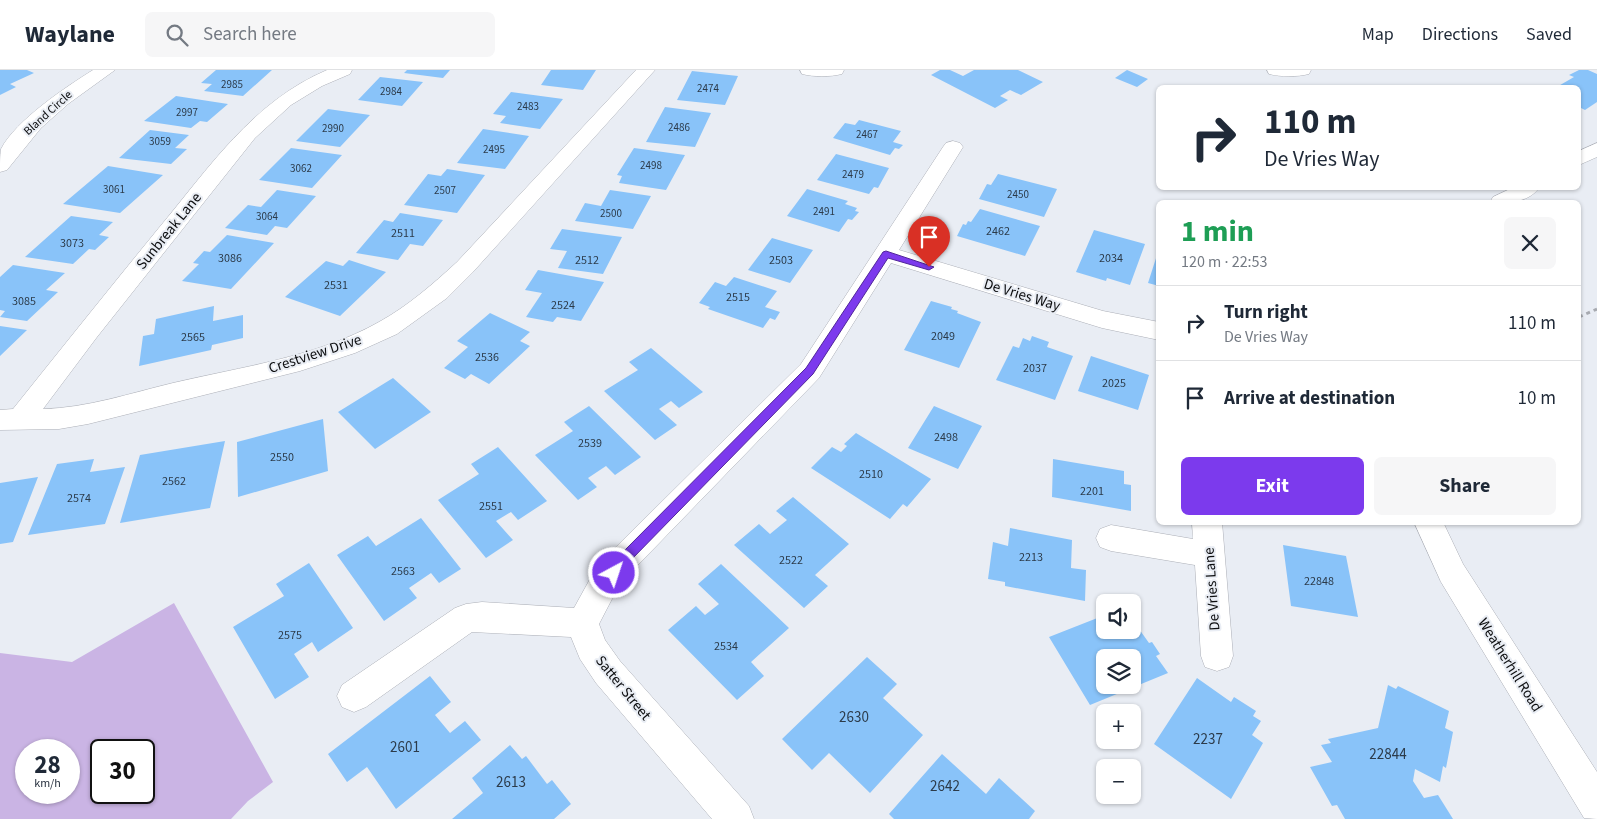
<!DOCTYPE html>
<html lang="en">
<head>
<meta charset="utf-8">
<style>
  body { margin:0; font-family:"Source Sans 3",sans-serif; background:#f6f6f7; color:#1f2937; height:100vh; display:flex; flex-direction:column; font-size:19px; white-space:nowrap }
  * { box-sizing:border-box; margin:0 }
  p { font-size:16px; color:#747a83 }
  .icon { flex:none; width:28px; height:28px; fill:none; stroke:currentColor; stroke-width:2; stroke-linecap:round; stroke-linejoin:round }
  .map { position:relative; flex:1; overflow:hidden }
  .side { position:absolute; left:1156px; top:130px; width:425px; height:325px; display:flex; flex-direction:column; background:#fff; border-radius:8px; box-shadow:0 1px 4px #0004 }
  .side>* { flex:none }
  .banner { position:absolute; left:1156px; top:15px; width:425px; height:105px; border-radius:8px; box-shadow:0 1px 4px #0004; background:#fff; color:#1f2937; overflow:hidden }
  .controls { position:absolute; left:1096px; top:524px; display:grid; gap:10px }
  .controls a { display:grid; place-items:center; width:45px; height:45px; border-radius:8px; background:#fff; box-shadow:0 1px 4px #0004; font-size:25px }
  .speed { position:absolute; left:15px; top:669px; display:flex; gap:10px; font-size:25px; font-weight:700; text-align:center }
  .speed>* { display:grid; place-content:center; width:65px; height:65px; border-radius:50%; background:#fff; box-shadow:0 1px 4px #0004; line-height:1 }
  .speed small { font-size:12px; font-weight:400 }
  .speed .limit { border:2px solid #111; border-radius:8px; background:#fff; color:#111 }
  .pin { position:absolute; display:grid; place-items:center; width:42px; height:42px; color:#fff; margin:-51px -21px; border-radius:50% 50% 50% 0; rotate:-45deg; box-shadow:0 0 5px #0007 }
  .pin .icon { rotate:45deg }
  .me { position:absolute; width:55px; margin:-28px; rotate:40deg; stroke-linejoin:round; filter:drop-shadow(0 0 4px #0008) }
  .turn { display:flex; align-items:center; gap:18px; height:105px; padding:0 25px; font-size:22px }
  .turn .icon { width:65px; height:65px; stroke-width:2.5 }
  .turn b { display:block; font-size:35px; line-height:42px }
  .round { display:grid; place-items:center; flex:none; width:52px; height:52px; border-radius:8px; background:#f6f6f7 }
  .summary { display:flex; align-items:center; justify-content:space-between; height:85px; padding:0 25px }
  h1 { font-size:30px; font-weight:700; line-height:38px; color:#1e9e55 }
  .primary-button { display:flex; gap:10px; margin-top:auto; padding:10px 25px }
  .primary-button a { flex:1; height:58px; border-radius:8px; background:#7c3aed; color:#fff; font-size:20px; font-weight:700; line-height:58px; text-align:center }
  .primary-button a+a { background:#f6f6f7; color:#1f2937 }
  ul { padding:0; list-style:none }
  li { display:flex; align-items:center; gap:15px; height:75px; padding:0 25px; border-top:1px solid #e0e1e3 }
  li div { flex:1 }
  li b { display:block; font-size:19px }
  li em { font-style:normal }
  header { display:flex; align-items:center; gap:30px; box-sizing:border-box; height:70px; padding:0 25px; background:#fff; border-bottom:1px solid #e0e1e3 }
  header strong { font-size:24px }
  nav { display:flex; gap:28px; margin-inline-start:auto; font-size:18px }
  .search { width:350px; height:45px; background:#f6f6f7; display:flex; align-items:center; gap:12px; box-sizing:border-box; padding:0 18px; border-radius:8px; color:#747a83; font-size:19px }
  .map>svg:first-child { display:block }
  .green { fill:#cab4e4; fill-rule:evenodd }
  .building { fill:#89c3f9; fill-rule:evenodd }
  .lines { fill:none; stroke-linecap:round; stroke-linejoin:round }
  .minor-casing { stroke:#acafb7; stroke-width:1 }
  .path { stroke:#a7aab0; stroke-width:3; stroke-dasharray:4 4; stroke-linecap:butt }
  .minor { fill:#fff; fill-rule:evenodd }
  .route { fill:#7c3aed; stroke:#51269a }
  .labels { text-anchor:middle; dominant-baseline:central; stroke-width:4; stroke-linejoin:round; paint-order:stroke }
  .far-number-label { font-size:11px; fill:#2c3b4a }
  .far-street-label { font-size:12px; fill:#0d0e10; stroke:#e9edf4 }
  .number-label { font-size:12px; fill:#2c3b4a }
  .street-label { font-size:15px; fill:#0d0e10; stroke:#e9edf4 }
  .near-number-label { font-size:15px; fill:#2c3b4a }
</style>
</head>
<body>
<header>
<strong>Waylane</strong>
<div class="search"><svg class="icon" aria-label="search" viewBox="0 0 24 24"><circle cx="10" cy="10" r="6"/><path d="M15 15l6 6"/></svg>Search here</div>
<nav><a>Map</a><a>Directions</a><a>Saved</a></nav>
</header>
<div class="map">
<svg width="1597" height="749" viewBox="0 0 1597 749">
  <rect width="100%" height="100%" fill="#e9edf4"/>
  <path class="green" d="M174 533 273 712 248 731 231 749H0V583L72 592ZM26 680H69V722H26ZM101 680H144V722H101Z"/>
  <path class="building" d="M0 0H27L34 3 10 14 16 17 0 25Z
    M216 0H272L243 26 204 21 212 14 201 13Z
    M407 0H450L443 8 404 3Z
    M551 0H596L583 20 541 15Z
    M940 0H950L963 6 974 0H1018L1043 12 1021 25 1010 20 1000 26 1008 30 995 38 931 5Z
    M1127 0 1148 9 1137 17 1115 8Z
    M1579 0H1588L1597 4V32L1585 40 1579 37V18H1555L1574 7 1569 5Z
    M692 1 738 6 725 35 677 30Z
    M380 7 423 12 402 36 358 30Z
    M511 22 563 29 540 59 500 53 506 46 493 44Z
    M176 26 228 34 207 52 200 51 191 58 144 51Z
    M665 37 711 43 695 77 646 72Z
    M328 39 370 45 340 77 296 71Z
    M859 50 901 61 893 72 903 75 899 79 895 78 890 85 833 68 845 53 855 55Z
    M483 59 529 66 505 99 457 93Z
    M150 60 189 65 175 78 187 79 171 94 119 88Z
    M291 78 342 85 312 118 259 110Z
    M634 78 685 85 666 120 619 113 622 106 617 105Z
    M836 84 889 98 878 118 874 117 869 124 817 110Z
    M108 96 163 105 120 143 63 134Z
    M447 99 485 105 457 143 404 135 428 104 441 106Z
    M998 104 1057 119 1044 147 979 129 987 114 991 115Z
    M807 119 848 131 845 134 857 138 855 141 859 142 852 150 848 149 839 162 787 146Z
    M277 120 316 126 287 158 275 156 267 165 225 158 248 135 261 137Z
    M610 120 651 126 633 159 575 151 585 133 601 136Z
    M980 139 1040 156 1025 186 957 166 963 154 966 155 968 151 971 152Z
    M400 143 443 150 423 176 410 174 398 190 356 183 384 150 393 152Z
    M71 146 113 152 99 165 109 167 95 180 89 179 73 194 25 187Z
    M562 159 622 167 603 204 558 198 567 181 550 179Z
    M1094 160 1145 174 1130 215 1107 208 1106 211 1076 202Z
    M227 165 274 173 231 219 182 211 199 194 193 193 204 181 210 182Z
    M772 168 813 180 790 213 748 200Z
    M1158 182H1159V216L1148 213Z
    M349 190 386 202 340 246 285 227 326 191 343 196Z
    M13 195 65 203 46 220 58 222 27 251 0 247 5 241 0 240V207Z
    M538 200 604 212 581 251 557 247 553 252 526 247 542 223 525 220Z
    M734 207 777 221 765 237 780 242 775 250 770 248 763 258 708 239 710 237 699 233 715 212 726 216Z
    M931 231 952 237 951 239 958 241 957 243 981 252 959 298 904 280Z
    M214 236 213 251 243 245V268L212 275 211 280 139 296 143 266 154 264 156 249Z
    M490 243 530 262 520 271 530 276 489 314 471 304 465 309 444 298 468 277 457 271Z
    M0 256 27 260 0 286Z
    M1032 266 1049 272 1047 277 1073 286 1055 330 996 310 1013 276 1019 278 1023 268 1030 271Z
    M651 278 703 322 679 338 671 331 659 339 677 355 655 370 604 321 638 300 629 292Z
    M1091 286 1149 305 1138 340 1078 321Z
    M393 308 431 342 375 379 338 342Z
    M589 336 641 387 615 405 606 396 588 408 597 417 578 430 535 385 573 361 564 352Z
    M934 336 982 356 958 399 908 378Z
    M323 349 328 401 238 427 237 372Z
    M856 363 931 409 907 437 903 434 890 449 811 398 832 377 841 382 847 376 844 374Z
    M225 371 210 438 120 453 140 385Z
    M498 377 547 431 518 450 511 442 496 451 513 470 486 488 438 430 479 404 471 394Z
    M94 389 90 402 125 397 105 454 28 465 57 394Z
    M1053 389 1124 401V414L1131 415V441L1052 427Z
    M38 407 13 472 0 474V413Z
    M793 427 849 474 815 505 828 516 804 538 734 475 759 454 770 464 787 450 776 441Z
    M421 448 461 499 439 513 431 503 409 518 417 528 384 551 337 485 368 466 376 476Z
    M1010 458 1072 470 1071 498 1086 500 1085 531 1005 516V512L988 509 993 472 1008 476Z
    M1283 475 1346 486 1358 547 1291 536Z
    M309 493 353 558 318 582 312 572 294 584 309 607 275 629 233 557 284 526 276 514Z
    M721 494 789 558 751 592 764 606 737 630 668 560 696 536 705 545 719 534 698 514Z
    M1105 545V560H1132V549L1149 573 1152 572 1160 584 1156 586 1168 603 1090 635 1049 567ZM1105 588H1132V615H1105Z
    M867 587 897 614 883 628 923 665 870 723 829 683 812 700 782 669Z
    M430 606 451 632 435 645 450 663 465 651 481 670 396 739 367 697 347 712 328 684Z
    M1197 608 1231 632 1234 627 1256 641 1253 646 1261 651 1252 665 1263 673 1231 729 1154 674Z
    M1388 615 1396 619 1398 616 1449 641 1445 658 1453 662 1446 698 1443 696 1440 712 1415 699 1413 711 1424 728 1438 725 1453 749H1345L1337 735 1332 736 1310 697 1332 692 1321 675 1331 673 1328 669 1378 658Z
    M510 675 522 689 526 686 547 714 552 710 571 734 554 749H452L483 723 472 708Z
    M942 684 986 724 999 708 1035 741 1029 749H894L889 744Z"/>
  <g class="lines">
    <g class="minor-casing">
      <path id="minor" d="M93 0H115L68 34 41 58 7 100 0 102C0 95 0 85 1 79 16 50 66 17 93 0Z
        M327 0H352L350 4 322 16 291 35 255 68 97 267 43 339C87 338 131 323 173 313 241 297 317 287 379 252 408 236 433 214 457 192L636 0H655L473 202 447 228 397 264 355 283 300 301 88 354 59 359 0 360V340L13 339C61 279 109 219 158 159 209 98 252 32 327 0Z
        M800 0H844L842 4C830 7 814 7 802 4Z
        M1267 0H1311L1309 4C1297 7 1281 7 1269 4Z
        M953 71 960 73 963 77 899 180 1103 241 1159 252V270L1102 258 891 193 819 308 637 496 612 529 599 554 605 570 620 591 749 736 754 749H712L596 613 580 589 571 567 472 562 366 637 354 642 342 637 337 626 342 615 455 538 466 534 482 532 574 538 590 509 615 478 801 294 943 77 946 73Z
        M1597 73V87L1579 95V81Z
        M1512 118H1539C1528 133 1506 134 1490 132L1493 127Z
        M1192 452H1222L1233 586 1229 597 1217 601 1205 597 1201 586 1195 495 1111 481 1100 477 1096 468 1100 459 1111 455 1193 469Z
        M1414 452H1443L1463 494 1597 702V749L1584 748 1441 512Z"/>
    </g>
    <path class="path" d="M1579 247 1597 239"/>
    <use href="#minor" class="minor"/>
  </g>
  <path class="route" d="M886 181 934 197 929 200 888 188 813 304 630 491 618 507H609L607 503 621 484 806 298 883 182Z"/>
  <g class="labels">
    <g class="far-number-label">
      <text x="232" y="14">2985</text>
      <text x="708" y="18">2474</text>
      <text x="391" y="21">2984</text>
      <text x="528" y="36">2483</text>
      <text x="187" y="42">2997</text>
      <text x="679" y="57">2486</text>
      <text x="333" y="58">2990</text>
      <text x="867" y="64">2467</text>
      <text x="160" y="71">3059</text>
      <text x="494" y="79">2495</text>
      <text x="651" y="95">2498</text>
      <text x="301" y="98">3062</text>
      <text x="853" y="104">2479</text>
      <text x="114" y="119">3061</text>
      <text x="445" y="120">2507</text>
      <text x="1018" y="124">2450</text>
      <text x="824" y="141">2491</text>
      <text x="611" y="143">2500</text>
      <text x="267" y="146">3064</text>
    </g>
    <g class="far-street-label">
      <text transform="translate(48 43) rotate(-42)">Bland Circle</text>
    </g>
    <g class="number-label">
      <text x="998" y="161">2462</text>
      <text x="403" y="163">2511</text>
      <text x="72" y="173">3073</text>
      <text x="230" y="188">3086</text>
      <text x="1111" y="188">2034</text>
      <text x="587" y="190">2512</text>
      <text x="781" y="190">2503</text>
      <text x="336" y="215">2531</text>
      <text x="738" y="227">2515</text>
      <text x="24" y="231">3085</text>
      <text x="563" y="235">2524</text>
      <text x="943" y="266">2049</text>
      <text x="193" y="267">2565</text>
      <text x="487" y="287">2536</text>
      <text x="1035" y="298">2037</text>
      <text x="1114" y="313">2025</text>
      <text x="946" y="367">2498</text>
      <text x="590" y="373">2539</text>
      <text x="282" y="387">2550</text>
      <text x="871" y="404">2510</text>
      <text x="174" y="411">2562</text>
      <text x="1092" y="421">2201</text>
      <text x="79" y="428">2574</text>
      <text x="491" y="436">2551</text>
      <text x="1031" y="487">2213</text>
      <text x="791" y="490">2522</text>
      <text x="403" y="501">2563</text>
      <text x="1319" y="511">22848</text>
      <text x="290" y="565">2575</text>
      <text x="726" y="576">2534</text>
    </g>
    <g class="street-label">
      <text transform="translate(169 161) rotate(-51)">Sunbreak Lane</text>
      <text transform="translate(1022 225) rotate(17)">De Vries Way</text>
      <text transform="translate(315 284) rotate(-18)">Crestview Drive</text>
      <text transform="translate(1212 519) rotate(-94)">De Vries Lane</text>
      <text transform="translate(1510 595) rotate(58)">Weatherhill Road</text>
      <text transform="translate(623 618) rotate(51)">Satter Street</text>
    </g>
    <g class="near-number-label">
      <text x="854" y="647">2630</text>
      <text x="1208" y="669">2237</text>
      <text x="405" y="677">2601</text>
      <text x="1388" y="684">22844</text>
      <text x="511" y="712">2613</text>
      <text x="945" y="716">2642</text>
    </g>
  </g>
</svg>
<div class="controls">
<a><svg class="icon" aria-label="sound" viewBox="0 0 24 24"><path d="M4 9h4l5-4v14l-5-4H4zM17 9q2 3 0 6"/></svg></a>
<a><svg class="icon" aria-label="layers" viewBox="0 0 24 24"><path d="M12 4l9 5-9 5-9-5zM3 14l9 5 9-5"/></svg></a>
<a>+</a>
<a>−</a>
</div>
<div class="speed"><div>28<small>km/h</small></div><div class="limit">30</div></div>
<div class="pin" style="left:929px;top:197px;background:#d93025"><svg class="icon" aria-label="arrive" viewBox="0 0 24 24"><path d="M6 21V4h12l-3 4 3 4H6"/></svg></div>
<svg class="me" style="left:614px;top:503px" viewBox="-20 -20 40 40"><circle r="17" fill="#7c3aed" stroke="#fff" stroke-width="3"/><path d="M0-11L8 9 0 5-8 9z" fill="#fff"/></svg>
<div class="banner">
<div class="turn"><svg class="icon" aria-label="right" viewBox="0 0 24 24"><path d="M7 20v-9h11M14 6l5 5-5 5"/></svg><div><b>110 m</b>De Vries Way</div></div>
</div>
<section class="side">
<div class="summary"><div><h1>1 min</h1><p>120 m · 22:53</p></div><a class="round"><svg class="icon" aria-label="close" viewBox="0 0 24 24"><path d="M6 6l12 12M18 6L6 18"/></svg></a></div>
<ul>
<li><svg class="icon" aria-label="right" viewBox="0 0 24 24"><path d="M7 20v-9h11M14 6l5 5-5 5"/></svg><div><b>Turn right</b><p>De Vries Way</p></div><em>110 m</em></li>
<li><svg class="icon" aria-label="arrive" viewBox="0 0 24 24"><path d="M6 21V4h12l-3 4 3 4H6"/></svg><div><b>Arrive at destination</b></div><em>10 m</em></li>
</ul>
<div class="primary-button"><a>Exit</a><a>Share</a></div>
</section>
</div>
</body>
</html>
